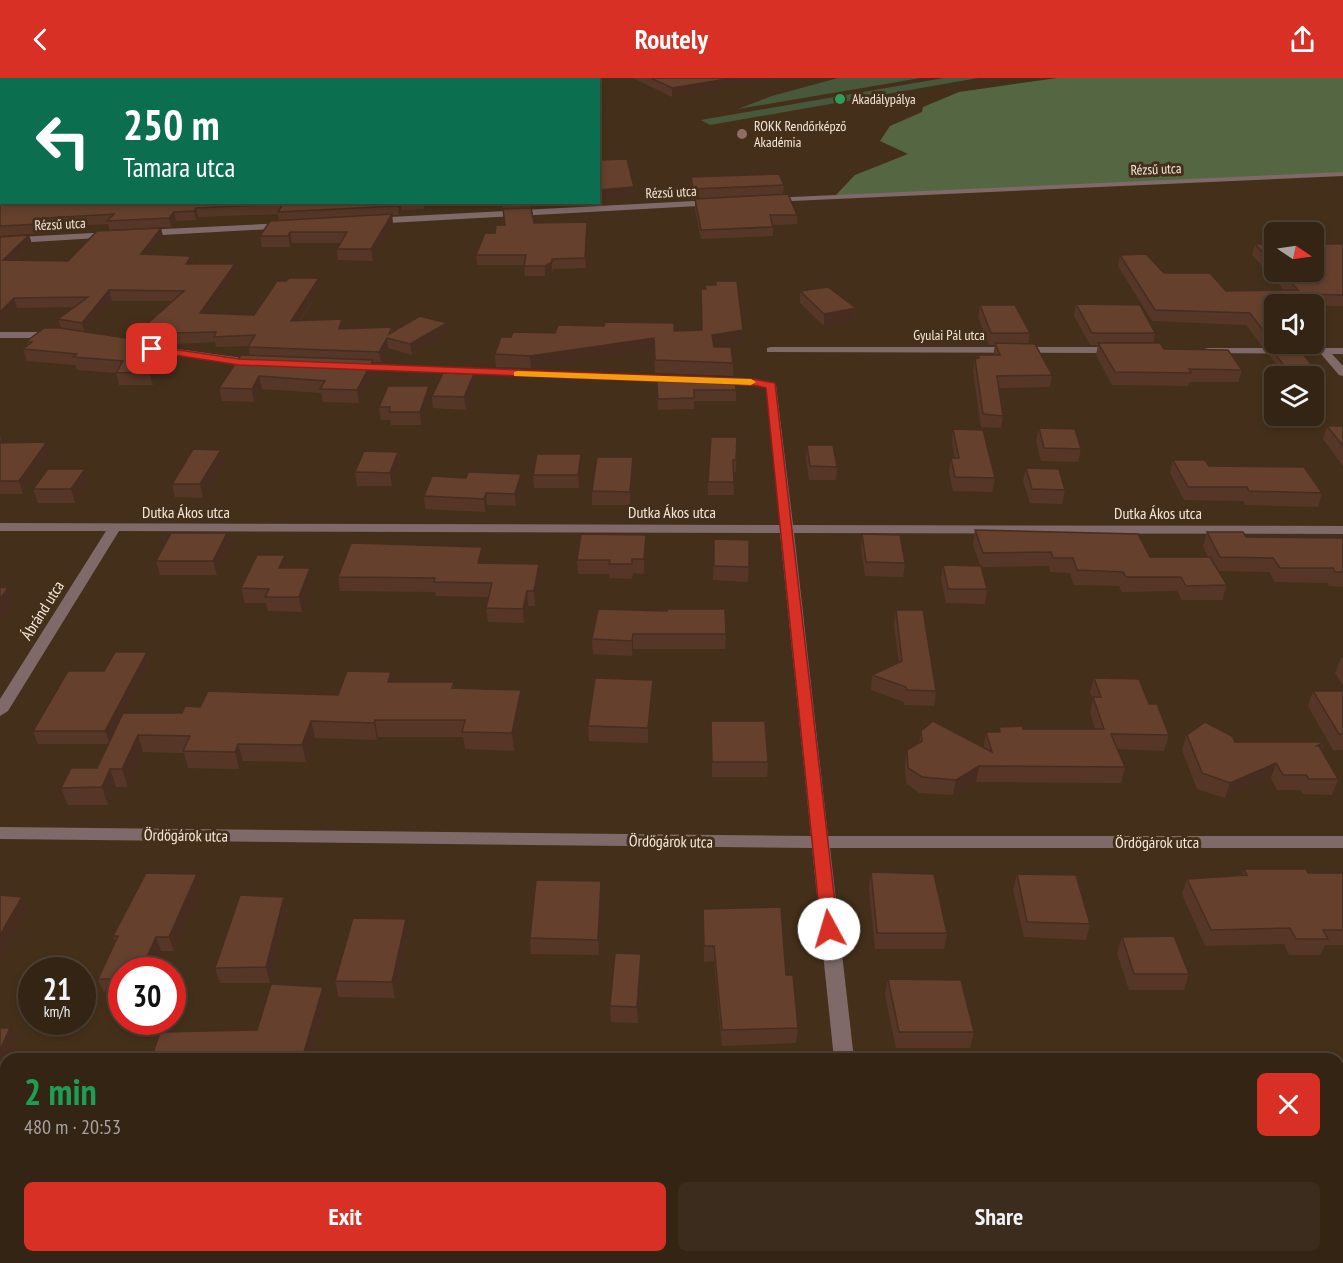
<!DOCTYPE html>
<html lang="en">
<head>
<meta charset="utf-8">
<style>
  body { margin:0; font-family:"PT Sans Narrow",sans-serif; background:#3b2c1d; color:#f1f3f6; height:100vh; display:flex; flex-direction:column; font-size:22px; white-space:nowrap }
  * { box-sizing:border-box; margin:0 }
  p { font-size:20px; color:#a9a4a0 }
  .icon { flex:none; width:33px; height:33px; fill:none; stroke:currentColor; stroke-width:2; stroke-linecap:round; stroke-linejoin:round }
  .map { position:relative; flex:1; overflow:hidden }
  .panel { position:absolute; left:0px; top:975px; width:1344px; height:210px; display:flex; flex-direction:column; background:#332414; border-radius:18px 18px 0 0; box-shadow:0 3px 9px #0003,0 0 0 2px #4e4134 }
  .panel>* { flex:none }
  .guide { position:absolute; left:0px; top:0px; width:600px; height:126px; box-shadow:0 3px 9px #0003,0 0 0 2px #4e4134; background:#0b6e4f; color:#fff; overflow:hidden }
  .needle { width:39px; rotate:103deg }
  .fabs { position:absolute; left:1264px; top:144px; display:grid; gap:12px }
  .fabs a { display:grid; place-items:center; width:60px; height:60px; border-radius:9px; background:#332414; box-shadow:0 3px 9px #0003,0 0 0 2px #4e4134; font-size:30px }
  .speed { position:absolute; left:18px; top:879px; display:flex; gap:12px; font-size:30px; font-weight:700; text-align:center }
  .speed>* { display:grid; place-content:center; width:78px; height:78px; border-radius:50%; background:#332414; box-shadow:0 3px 9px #0003,0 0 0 2px #4e4134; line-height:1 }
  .speed small { font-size:15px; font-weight:400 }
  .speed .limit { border:9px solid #d22; background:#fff; color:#111 }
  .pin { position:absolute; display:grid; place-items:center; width:51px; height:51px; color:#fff; margin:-26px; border-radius:12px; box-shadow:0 3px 9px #0006 }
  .me { position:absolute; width:66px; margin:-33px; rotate:354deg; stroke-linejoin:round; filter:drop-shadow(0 0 4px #0008) }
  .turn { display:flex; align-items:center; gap:21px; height:126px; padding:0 24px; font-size:27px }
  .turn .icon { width:78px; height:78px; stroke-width:2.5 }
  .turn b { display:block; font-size:42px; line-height:51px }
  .round { display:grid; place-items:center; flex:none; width:63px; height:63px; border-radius:9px; background:#3b2c1d }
  .overview { display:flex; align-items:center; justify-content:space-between; height:102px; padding:0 24px }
  h1 { font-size:36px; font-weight:800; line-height:45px; color:#1e9e55 }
  .button { display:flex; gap:12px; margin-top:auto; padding:12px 24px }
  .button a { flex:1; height:69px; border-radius:9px; background:#d93025; color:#fff; font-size:24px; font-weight:800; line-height:69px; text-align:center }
  .button a+a { background:#3b2c1d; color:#f1f3f6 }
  header { display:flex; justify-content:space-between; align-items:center; height:78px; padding:0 24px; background:#d93025; color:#fff; font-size:27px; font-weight:800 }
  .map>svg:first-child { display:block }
  .green { fill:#49583b }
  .forest { fill:#546642 }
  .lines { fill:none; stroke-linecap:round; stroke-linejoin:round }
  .street { fill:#7f6a69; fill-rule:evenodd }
  .wall { fill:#563727; fill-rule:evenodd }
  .shaded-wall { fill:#462d20 }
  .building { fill:#64402d; stroke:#462d20; stroke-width:1.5 }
  .route { fill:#d93025; stroke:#8d1f18; stroke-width:1.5 }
  .slow { fill:#f59e0b }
  .leisure-dot { fill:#2e9e5b; stroke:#44301a; stroke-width:2 }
  .education-dot { fill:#8d6e63; stroke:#44301a; stroke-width:2 }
  .labels { text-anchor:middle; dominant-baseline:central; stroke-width:6; stroke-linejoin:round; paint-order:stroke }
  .far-poi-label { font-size:14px; fill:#f6e9dc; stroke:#44301a; text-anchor:start }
  .far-street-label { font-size:14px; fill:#f6e9dc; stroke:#44301a }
  .street-label { font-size:16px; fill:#f6e9dc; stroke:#44301a }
</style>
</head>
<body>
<header><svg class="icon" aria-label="back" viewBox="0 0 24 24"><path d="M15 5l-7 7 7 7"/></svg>Routely<svg class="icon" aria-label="share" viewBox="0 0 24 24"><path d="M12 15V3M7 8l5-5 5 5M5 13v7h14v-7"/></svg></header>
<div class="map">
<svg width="1343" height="1185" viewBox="0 0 1343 1185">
  <rect width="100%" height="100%" fill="#44301a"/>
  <path class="green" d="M838 0H921L738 31 772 18Z
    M944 0H978L710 47 701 42Z"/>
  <path class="forest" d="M1057 0H1343V96L834 119 855 97 908 76 880 63 890 48 922 34 923 29 959 14Z"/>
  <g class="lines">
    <path class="street" d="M12 0H18L11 2Z
      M304 0H311L312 2H305Z
      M0 14H2L0 20Z
      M0 34H2V38H0Z
      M0 90H2V94H0Z
      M1343 94V98L770 124 766 122 770 120Z
      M713 122 717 125 716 127 371 146 367 143 371 140Z
      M285 145 289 148 288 150 144 158 140 155 144 152Z
      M111 154 115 157 114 159 0 166V160Z
      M0 254H54L59 257 54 260H0Z
      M149 267 256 282 261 285 256 288 145 272 144 270Z
      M771 269H1115L1120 272 1115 275 767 274V270Z
      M1208 270H1343V276H1332L1343 288V298L1339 297 1321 276 1204 275V271Z
      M355 286 676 298 681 301 676 304 351 291V287Z
      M715 300 753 301 775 305 776 307 793 447 1343 448V456L794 455 828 758H1343V770H830L854 981H834L812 770 0 761V749L811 758 780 455 119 453 8 633 0 638V621L106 453H0V445L780 447 766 309 711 305V301Z
      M854 1179H878V1185H854Z"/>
  </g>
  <path class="wall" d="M16 0H277L276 2H16Z
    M527 0H585L586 2H529Z
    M633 0H781L672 19Z
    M691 99 784 107 783 116 797 137V146L773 147V158L701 161 695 131V122H693L691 109Z
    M0 105 2 124H424V131L402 132 399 137H392L393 147 373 183 338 182 337 171 340 165H292L290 169H262L260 158 279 142 278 136 198 139 196 142 176 143 171 149 110 152 108 146 50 149 44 155 0 158Z
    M502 124H530L534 145 588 154 586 190 553 191 552 194 545 198H525L524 187H477L476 177 495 155 505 147Z
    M161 150 163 159 150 176 191 178 193 186 237 196 209 235 254 237 286 203 319 200 320 210 300 243 342 241 343 251 392 249 393 254 448 255 412 277 388 270 381 284H373L375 295 359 325 323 324 321 315 262 311 254 324 222 323 219 310 250 277 248 268 216 269 215 264 176 266 174 269 166 267 169 278 153 307H119L116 295 77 292 75 287 27 283 23 271 28 267 27 263 61 250 58 241 74 229 17 230 0 247V159L29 157 32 166 16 182 68 183ZM112 223H173L139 253 142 262 86 254Z
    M1255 166H1275V194H1314L1343 166V228H1315L1321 234 1317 246H1314V226H1275V266H1290L1289 268H1262L1246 247 1152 243 1118 188 1120 177 1164 195 1226 213 1284 212 1252 177Z
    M701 211 742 264 715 269 733 285V298L655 295 654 272 531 290 496 289 495 276 511 259 555 255 702 252Z
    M800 213 856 230 855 242 824 248 800 225Z
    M1076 226 1155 255 1153 265 1164 271 1242 292 1238 304H1189L1188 308 1112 307 1096 277 1098 267H1090L1074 238Z
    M980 227 1030 255 1028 266 1052 297 1050 309 999 310 1003 338 1001 350 981 349 973 293 975 281H977L978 277H993L995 267H989L978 239Z
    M1272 272 1314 290 1312 297 1284 296 1270 278Z
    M474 296 476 309 466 332 433 330 432 318Z
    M656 296 736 312V323H694V331L658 332Z
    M430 321 421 347H391L390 342H381L379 329Z
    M1327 348H1343V388L1323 361Z
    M1039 350 1081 371 1078 384 1041 383 1036 363Z
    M953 351 995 400 992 414 953 413 949 393 951 380H955L952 364Z
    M0 359 5 365 47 364 51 378 23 416H0Z
    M737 359 736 394H733L734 417H708V404Z
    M807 367 837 389 836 402H809L806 380Z
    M221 372 224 385 203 420 175 419 172 406Z
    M398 374 400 387 392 408H357L355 394Z
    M1173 382 1209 388 1322 415 1318 429 1245 427 1243 423 1184 422 1170 395Z
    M582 389 579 410H534L533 397Z
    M1026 390 1065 412 1062 426 1030 425 1023 403Z
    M85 391 89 404 75 425H38L33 411Z
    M633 393 630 427H592V413Z
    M466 400 522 408 516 428 487 427 485 434 425 431 424 418Z
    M975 452 1150 479H1208L1203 468 1207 454 1246 459 1343 460V509L1329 508 1327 505 1275 504 1269 494 1218 493 1227 507 1222 522H1182L1177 513 1122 514 1119 508 1074 507 1070 495 1050 494 1049 488 981 489 987 511 985 526 946 525 941 501 943 487H980L973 466Z
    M227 455 230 469 217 497H160L156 483Z
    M862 456 905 485 903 499 865 498 861 470Z
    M714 461 749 462 748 504 713 502Z
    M646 471 644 496 633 495 632 501 609 500V496H578L577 482Z
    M484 483 483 485 540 500 535 528H528L524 545 488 544 486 530 489 519 436 518 435 514 340 513 338 499Z
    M288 490 313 504 302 534 268 533 266 525H245L241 510Z
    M598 531 726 556 725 571H633L632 578 593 576 592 561Z
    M896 532 936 613 934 628 904 627V624L871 612 872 597 899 585 894 547Z
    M147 574 150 586 125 635H182L200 629 338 617 393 604H454V610L522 629 514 673 465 671 463 659H378L377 662 315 660 306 684 243 683 239 691 188 690 184 675 143 674 128 709H116L108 727H68L61 710 97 690 108 666H38L33 653 104 593Z
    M1341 580H1343V607L1335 595Z
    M1094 600 1149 626 1169 657 1164 673 1118 671 1125 689 1121 705 976 704 953 717 919 715 906 705 905 687 907 672 919 665 921 653 984 669 986 654H998L999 649 1023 651H1095L1090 634 1093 622 1090 615Z
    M1313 613H1343V672H1333L1308 628Z
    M653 617 648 665 589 663 588 648Z
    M711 643 768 684 767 699H712Z
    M1187 657 1235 664H1324L1322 672 1338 701 1332 717 1303 716 1300 712H1277L1271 700 1225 720 1197 711 1182 672Z
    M1244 791 1308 795H1343V867H1325L1320 877H1289L1284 866 1205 868 1182 816 1187 801 1242 797Z
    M871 794 947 855 944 871H875L869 810Z
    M197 796 202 810 174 873H161L122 892V930L111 929 106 915H104L98 901 115 864 113 858Z
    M1017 796 1090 846 1086 862 1024 859 1013 812Z
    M601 803V819L599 877 531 876 530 860Z
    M284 819 288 835 270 905H220L215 890Z
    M703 831 786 897 798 950 796 965 722 968 714 883 704 884Z
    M409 856 395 920 339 919 335 903Z
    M1122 859 1189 896 1184 912H1129L1117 875Z
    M642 892 638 945 611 944 610 928Z
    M888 901 974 954 970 970H896L885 917Z
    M1037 1179H1191L1188 1185H1038Z
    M1214 1179H1338L1343 1185H1215Z"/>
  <path class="shaded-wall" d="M733 0H781L672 19V10Z
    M604 31V39L598 40V32Z
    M634 109V118L598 121V112Z
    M400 124H401L402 132 399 137 398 128Z
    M196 130 198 139 196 142 194 133Z
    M174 134 176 143 171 149 169 140Z
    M392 136 393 147 373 183 371 171Z
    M48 140 50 149 44 155 41 146Z
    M587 144 588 154 586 190 585 180Z
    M161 150 163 159 143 186 141 176Z
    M290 154 292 165 290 169 288 158Z
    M29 157 32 166 6 191 3 182Z
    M191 178 193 188 186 186Z
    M552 181V194L545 198V188Z
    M235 186 237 196 202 245 200 235Z
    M319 200 320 210 293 253 291 243Z
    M109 212 112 223 85 255 82 245Z
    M14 220 17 230 0 247V234Z
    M856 230 855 242 824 248V236Z
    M342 241 343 251H339Z
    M447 245 448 255 412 277 410 266Z
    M743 252 742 264 712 270V257Z
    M173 255 176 266 174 269 171 258Z
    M387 260 388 270 381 284 379 274Z
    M654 260V272L531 290 530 278Z
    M166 266 169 278 153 307 149 294Z
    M373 282 375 295 359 325 357 312Z
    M474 296 476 309 466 332 464 319Z
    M259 298 262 311 254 324 252 311Z
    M429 308 430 321 421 347 420 334Z
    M3 359 8 372H0V362Z
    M47 364 51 378 23 416 19 403Z
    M221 372 224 385 203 420 200 406Z
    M398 374 400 387 392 408 390 395Z
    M581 376 582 389 579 410 578 397Z
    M633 379V393L630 427V414Z
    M85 391 89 404 75 425 71 411Z
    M521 396 522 408 516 428 515 416Z
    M486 415 487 427 485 434 484 421Z
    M227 455 230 469 217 497 213 483Z
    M646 457V471L644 496V481Z
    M482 469 484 483 480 499 478 485Z
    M285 477 288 491 279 490Z
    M539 486 540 500 535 528 534 513Z
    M310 490 313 504 302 534 299 519Z
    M8 510 14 524 0 544V521Z
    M527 513 528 528 524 545 523 531Z
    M633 556V571L632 578V563Z
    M147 574 150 586 110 666 105 653Z
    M391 594 394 611 388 604Z
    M653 602V617L648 665V650Z
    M521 612 522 629 514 673 512 655Z
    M375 642 378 659 377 662 374 645Z
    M311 643 315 660 306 684 302 667Z
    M138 657 143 674 128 709 122 691Z
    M1324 664 1318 680 1317 668Z
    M238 666 243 683 239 691 235 674Z
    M1276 685 1271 700 1225 720 1230 705Z
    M979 688 976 704 953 717 956 702Z
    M110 691 116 709 108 727 102 709Z
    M197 796 202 810 174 873 169 859Z
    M601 803V819L599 877 598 862Z
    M22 819 29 834 0 885V857Z
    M284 819 288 835 270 905 266 889Z
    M406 841 409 856 395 920 392 904Z
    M156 859 161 873 152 892H141Z
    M641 876 642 892 638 945 637 929Z
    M323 909 327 925 311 981H302Z
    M10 950 18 965 11 981H6V992L0 1005V972Z
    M50 1179H57L55 1185H48Z
    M335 1179H341L340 1185H334Z"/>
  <path class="building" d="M48 0H271L270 2H47Z
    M536 0H585L586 2H538Z
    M651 0H733L672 10Z
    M598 22 604 31 598 32Z
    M0 57H2V86L1 80H0Z
    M627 81 634 109 598 112V82Z
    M779 96 784 107 693 111 691 99Z
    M0 105H2V124H400L398 128 278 134 283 126 196 130 194 133 174 134 169 140 107 143 114 136 48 140 41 146 0 148Z
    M788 116 797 137H770L773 149 701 152 695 121Z
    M531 130 534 145 587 144 585 180 552 181V184L545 188H524L526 177H476L485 155H495L496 147H505L503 131Z
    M392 136 371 171H337L347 154H290L288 158H260L270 143Z
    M161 150 141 176 191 178 186 186H235L200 235 254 237 277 203H286L289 200H319L291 243 342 241 339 251 392 249 389 256 420 238 447 245 410 266 387 260 379 274 248 269 255 257 214 259 216 254 173 255 171 258 139 253 184 213 109 212 82 245 58 241 88 219 14 220 0 234V159L29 157 3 182 68 183 97 153Z
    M1255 166H1275V188Z
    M1314 166H1343V217L1303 216 1313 226H1275V256H1266L1250 235 1155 232 1120 177 1146 176 1164 195H1210L1226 213 1298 212 1281 194H1314Z
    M716 203H737L743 252 712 257 714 269H731L733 285 655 282 654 260 530 278 495 276 501 259H511L513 254 555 255 558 247 604 248 605 244 674 245V253L702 252 701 211H706L705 207H716Z
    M828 209 856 230 824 236 800 213Z
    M1076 226 1140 227 1155 255H1092Z
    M980 227H1015L1030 255H991Z
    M1314 227 1321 234 1314 235Z
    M44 250H60L166 266 149 294 116 295 123 283 73 279 77 276 23 271 32 264 27 263Z
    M995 265 1035 266 1052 297 997 298 1003 338 983 336 975 281 979 280 978 277H1000Z
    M1098 265H1160L1164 271 1228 272 1242 292 1189 291 1191 295 1115 294Z
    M1272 272H1300L1314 290H1286Z
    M241 277 373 282 357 312 320 311 325 303 259 298 252 311 219 310Z
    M443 295 474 296 464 319 432 318Z
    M656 296 735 299 736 312H694V320L658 321Z
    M388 308H429L420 334H389L390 329H379Z
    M1327 348H1343V368Z
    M1039 350 1075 351 1081 371 1044 370Z
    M953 351 983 352 995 400 955 399 951 380H959Z
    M711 359H737L736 382H733L734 404H708Z
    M47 364 19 403H0V365Z
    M807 367H833L837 389 810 388Z
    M193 371 221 372 200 406H172Z
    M364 373 398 374 390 395 355 394Z
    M537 376H581L578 397H533Z
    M597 379H633L630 414 592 413Z
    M1173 382H1205L1209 388 1304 389 1322 415 1249 413 1247 409H1188Z
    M1026 390 1059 391 1065 412 1032 411Z
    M48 391H85L71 411H33Z
    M468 394 521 396 515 416 486 415 484 421 424 418 432 398 466 400Z
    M975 452 1138 456 1150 479H1210L1227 507 1186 508 1181 499H1126L1123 494 1077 492 1073 480H1053L1051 474 983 475Z
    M1207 454H1243L1246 459 1343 460V494H1335L1333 490H1280L1273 480 1220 479Z
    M171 455H227L213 483H156Z
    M581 456 646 457 644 481H632V486H609L610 482H577Z
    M862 456 900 457 905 485 866 484Z
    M714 461 749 462V489L714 488Z
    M351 465 482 469 478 485 539 486 534 513H527L523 531 486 530 492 505 434 504 435 500 338 499Z
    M257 477H285L279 490H310L299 519H265L269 511 241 510Z
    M943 487 981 488 987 511H948Z
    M0 509 8 510 0 521Z
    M598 531 667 533V531H725L726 556H633L632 563 592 561Z
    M896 532H923L936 613 907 612 906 609 872 597 902 583Z
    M115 574H147L105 653H33L68 593H104Z
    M347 593 391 594 388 604H454L452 610 521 612 512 655 462 654 465 642H375L374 645 311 643 302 667 238 666 235 674 183 673 190 658 138 657 122 691H110L102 709 61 710 71 690H97L123 635H182L185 628 200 629 208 613 338 617Z
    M595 600 653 602 648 650 588 648Z
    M1094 600 1139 601 1149 626H1157L1169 657 1111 656 1125 689 979 688 956 702 922 699 908 690 907 672 922 663 921 653 933 643 992 674 986 654H1000L999 649 1023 648V651H1104L1093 619H1101Z
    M1313 613H1343V656H1339Z
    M711 643H765L768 684H712Z
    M1205 644 1232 658 1235 664H1324L1317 668H1319L1338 701H1309L1306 697H1283L1276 685 1230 705 1202 695 1187 657Z
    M1244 791H1306L1308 795H1343V852H1323L1328 861H1296L1290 850 1211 852 1187 801 1247 797Z
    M871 794 934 796 947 855H877Z
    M146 795 197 796 169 859H156L141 892H122V916L105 915 112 901H98L118 858H113Z
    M1017 796 1076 797 1090 846 1027 844Z
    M536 802 601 803 598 862 530 860Z
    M0 817 22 819 0 857Z
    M240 817 284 819 266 889 215 890Z
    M781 829 786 897H793L798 950 722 952 714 868H704L703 831Z
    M353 840 406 841 392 904 335 903Z
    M1174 858 1189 896H1134L1122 859Z
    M615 875 641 876 637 929 610 928Z
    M888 901 961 902 974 954H899Z
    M271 906 323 909 302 981H151L160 954 257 952Z
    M0 950H10L0 972Z
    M1338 1170H1343V1185H1227L1225 1179H1338Z
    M10 1179H50L48 1185H7Z
    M265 1179H335L334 1185H164L166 1181 264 1180Z
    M460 1179H619V1185H459Z
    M731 1179H803V1185H731Z
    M1047 1179H1110L1111 1185H1049Z"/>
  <path class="route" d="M152 268 239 281 753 301 775 305 838 851 835 855 829 857 823 855 821 851 766 310 753 307 239 287 148 273V269Z"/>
  <path class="slow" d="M518 293 751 301 756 304 751 307 514 298V294Z"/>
  <circle class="leisure-dot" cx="840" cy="21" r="6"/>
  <circle class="education-dot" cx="742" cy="56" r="6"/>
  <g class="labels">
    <g class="far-poi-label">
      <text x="852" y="21">Akadálypálya</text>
      <text x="754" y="48">ROKK Rendőrképző<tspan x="754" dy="16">Akadémia</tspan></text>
    </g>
    <g class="far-street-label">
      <text transform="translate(1156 91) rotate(-2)">Rézsű utca</text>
      <text transform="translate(671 114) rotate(-3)">Rézsű utca</text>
      <text transform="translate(60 146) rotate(-3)">Rézsű utca</text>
      <text x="949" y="257">Gyulai Pál utca</text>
    </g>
    <g class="street-label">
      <text x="186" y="434">Dutka Ákos utca</text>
      <text x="672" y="434">Dutka Ákos utca</text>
      <text x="1158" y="435">Dutka Ákos utca</text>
      <text transform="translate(42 532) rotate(-58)">Ábránd utca</text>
      <text transform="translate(186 757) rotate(1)">Ördögárok utca</text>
      <text transform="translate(671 763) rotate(1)">Ördögárok utca</text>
      <text x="1157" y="764">Ördögárok utca</text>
    </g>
  </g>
</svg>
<div class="fabs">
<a><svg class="needle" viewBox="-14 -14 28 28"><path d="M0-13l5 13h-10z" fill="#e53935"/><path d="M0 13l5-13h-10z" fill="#a9a4a0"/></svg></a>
<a><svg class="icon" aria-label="sound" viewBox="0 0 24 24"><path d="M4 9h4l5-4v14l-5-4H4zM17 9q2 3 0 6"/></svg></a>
<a><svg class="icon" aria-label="layers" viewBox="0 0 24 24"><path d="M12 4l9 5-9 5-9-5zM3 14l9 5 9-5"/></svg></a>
</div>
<div class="speed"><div>21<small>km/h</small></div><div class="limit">30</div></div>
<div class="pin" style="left:152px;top:271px;background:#d93025"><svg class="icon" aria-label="arrive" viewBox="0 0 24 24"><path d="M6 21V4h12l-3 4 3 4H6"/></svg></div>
<svg class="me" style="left:829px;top:851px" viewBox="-20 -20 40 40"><circle r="19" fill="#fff"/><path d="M0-13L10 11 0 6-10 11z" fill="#d93025"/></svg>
<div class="guide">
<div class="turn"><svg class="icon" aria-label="left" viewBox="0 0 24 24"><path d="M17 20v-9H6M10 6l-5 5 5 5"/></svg><div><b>250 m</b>Tamara utca</div></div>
</div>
<section class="panel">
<div class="overview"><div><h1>2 min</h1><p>480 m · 20:53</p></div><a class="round" style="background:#d93025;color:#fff"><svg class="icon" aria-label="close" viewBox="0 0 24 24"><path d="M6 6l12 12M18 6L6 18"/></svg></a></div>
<div class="button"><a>Exit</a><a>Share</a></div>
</section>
</div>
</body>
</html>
